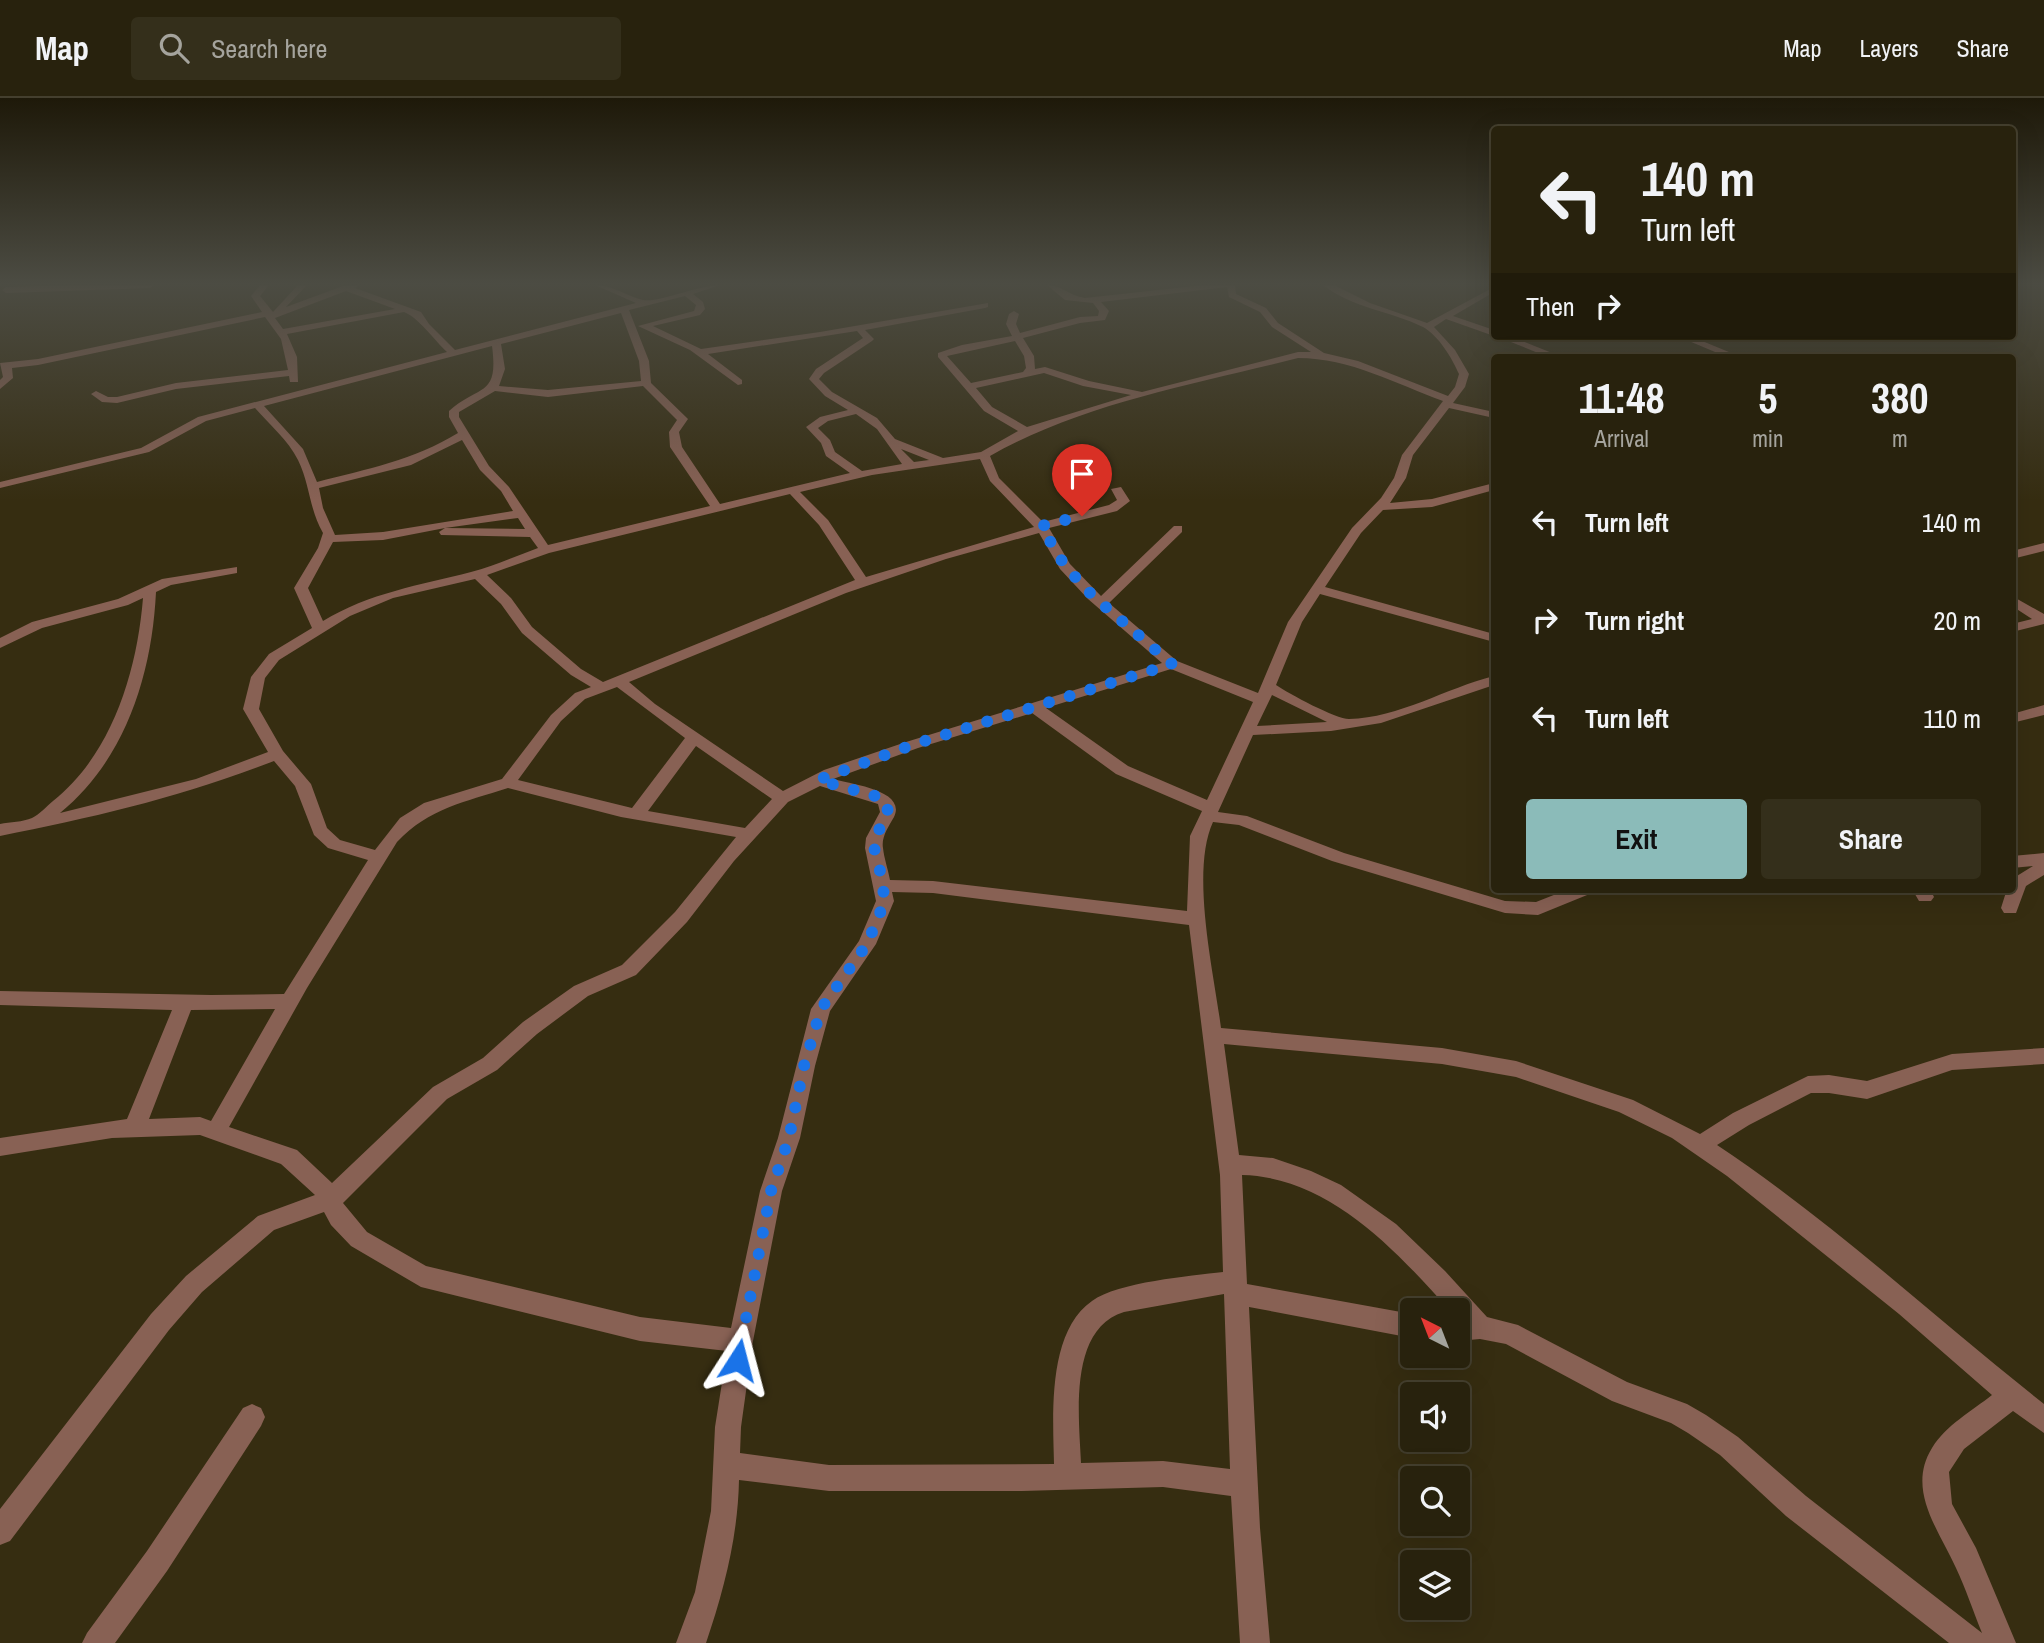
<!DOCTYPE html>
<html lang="en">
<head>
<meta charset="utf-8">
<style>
  body { margin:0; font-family:"Archivo Narrow",sans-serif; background:#342f1b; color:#f1f3f6; height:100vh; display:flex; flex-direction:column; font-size:26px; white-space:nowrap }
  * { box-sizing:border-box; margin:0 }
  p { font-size:23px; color:#a5a49d }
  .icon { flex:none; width:38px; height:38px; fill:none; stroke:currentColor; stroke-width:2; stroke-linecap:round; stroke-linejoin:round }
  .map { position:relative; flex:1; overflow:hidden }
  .panel { position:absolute; left:1491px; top:256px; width:525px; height:539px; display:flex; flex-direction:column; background:#28220d; border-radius:7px; box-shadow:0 7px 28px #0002,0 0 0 2px #443f2e }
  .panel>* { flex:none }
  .top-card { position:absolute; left:1491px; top:28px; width:525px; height:214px; border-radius:7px; box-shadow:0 7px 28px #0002,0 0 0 2px #443f2e; background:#28220d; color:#f1f3f6; overflow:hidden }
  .needle { width:46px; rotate:318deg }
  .buttons { position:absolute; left:1400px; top:1200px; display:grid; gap:14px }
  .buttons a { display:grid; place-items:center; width:70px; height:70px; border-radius:7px; background:#28220d; box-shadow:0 7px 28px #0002,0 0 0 2px #443f2e; font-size:35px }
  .pin { position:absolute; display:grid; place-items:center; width:60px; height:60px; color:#fff; margin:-72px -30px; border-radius:50% 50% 50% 0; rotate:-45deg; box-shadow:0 0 7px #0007 }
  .pin .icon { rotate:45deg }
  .me { position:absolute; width:77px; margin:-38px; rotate:9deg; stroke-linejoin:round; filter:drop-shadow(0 0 5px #0008) }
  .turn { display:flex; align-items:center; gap:24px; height:147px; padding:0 35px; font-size:32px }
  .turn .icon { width:91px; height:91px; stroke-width:2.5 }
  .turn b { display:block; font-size:49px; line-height:60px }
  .then { display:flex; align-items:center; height:66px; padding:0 35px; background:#0003; gap:14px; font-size:26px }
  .eta { display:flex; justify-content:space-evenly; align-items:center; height:119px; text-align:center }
  .eta b { font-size:42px; font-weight:700; line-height:49px }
  .cta { display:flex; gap:14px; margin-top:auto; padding:14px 35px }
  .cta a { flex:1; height:80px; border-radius:7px; background:#8bbbb9; color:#111; font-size:28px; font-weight:700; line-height:80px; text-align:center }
  .cta a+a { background:#342f1b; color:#f1f3f6 }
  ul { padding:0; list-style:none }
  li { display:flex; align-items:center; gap:21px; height:98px; padding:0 35px }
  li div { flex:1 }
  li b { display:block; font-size:26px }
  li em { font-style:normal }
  header { display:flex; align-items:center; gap:42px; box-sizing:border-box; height:98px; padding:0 35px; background:#28220d; border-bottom:2px solid #443f2e }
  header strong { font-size:33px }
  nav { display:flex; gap:38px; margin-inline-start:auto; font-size:24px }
  .search { width:490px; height:63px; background:#342f1b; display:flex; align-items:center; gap:18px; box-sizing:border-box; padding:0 24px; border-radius:7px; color:#a5a49d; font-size:26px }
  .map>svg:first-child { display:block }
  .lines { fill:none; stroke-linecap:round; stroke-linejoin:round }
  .street { fill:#886154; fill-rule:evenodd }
  .route { stroke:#1a73e8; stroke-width:12; stroke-dasharray:0 21.6 }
</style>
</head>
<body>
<header>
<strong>Map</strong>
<div class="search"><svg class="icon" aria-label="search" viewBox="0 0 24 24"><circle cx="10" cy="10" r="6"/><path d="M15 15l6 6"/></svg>Search here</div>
<nav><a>Map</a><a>Layers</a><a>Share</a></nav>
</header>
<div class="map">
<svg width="2044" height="1545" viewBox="0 0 2044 1545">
  <rect width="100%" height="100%" fill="#362d11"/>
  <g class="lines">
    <path class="street" d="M77 187H154L150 190 6 195 2 192 6 189Z
      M260 187H269L260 198 273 214 298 187H307L286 209 343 188 359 187 355 190 421 214 429 226 455 252 636 205 595 187C613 187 626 198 643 202 658 205 699 187 720 187L693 196 703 204 705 211 700 217 653 228 701 251 820 234 988 205V209L985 210 865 232 874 241 872 243 824 275 819 281 832 294 877 320 895 341 943 360 981 354 1018 333 984 313 938 259V255L962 247 1012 238 1006 226 1009 216 1014 213 1019 216 1016 226 1020 235 1080 219 1098 218 1099 213 1093 205 1065 202 1047 187C1061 187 1070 198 1085 200L1204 187H1235L1236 196 1266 210 1278 225 1324 255 1358 263 1448 298 1455 289 1459 276C1452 260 1439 238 1423 229 1391 213 1352 210 1323 187H1334L1370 205 1427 225 1494 189V194L1453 218 1494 232V238L1446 221 1434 229 1455 252 1469 276 1465 289 1453 305 1494 314V320L1449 310 1413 357 1406 380 1390 405 1432 401 1494 385V392L1432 409 1383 412 1361 435 1325 489 1494 536V544L1320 496 1302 524 1276 587C1289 596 1336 621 1349 621 1399 620 1446 590 1494 578V587L1381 625 1331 633 1253 637 1218 714 1247 718 1344 755 1505 803 1536 804 1569 791H1595L1592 795 1538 817 1505 815 1332 763 1239 727 1213 724C1190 774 1214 875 1221 930L1442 950 1516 963 1633 1002 1700 1036 1733 1015 1808 978 1829 977 1867 983 1952 956 2044 950V966L1952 972 1867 1001 1829 995H1811L1749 1027 1717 1047C1833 1124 1935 1220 2044 1306V1335L2013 1313 1964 1351 1949 1374 1952 1406 1976 1450 2016 1545H1949L1786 1418 1720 1357 1688 1335 1671 1325 1612 1303 1506 1246 1480 1241 1458 1243V1213H1450C1396 1152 1329 1079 1242 1077L1247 1186 1412 1216V1240L1249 1209 1260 1430 1270 1545H1240L1231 1398 1163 1389 1022 1393H829L739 1382C738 1438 724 1492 706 1545H676L695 1494 711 1413 715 1329 727 1253 640 1243 421 1189 351 1148 331 1127 324 1114 274 1132 202 1194 169 1232 10 1443 0 1447V1411L151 1216 186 1178 258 1118 315 1097 281 1066 200 1037 112 1040 0 1058V1040L127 1021 172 912 0 907V893L211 897 284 896 368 762 328 750 314 737 295 688 274 663C182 699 96 719 0 738V726C10 724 23 724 32 720 39 717 47 708 53 703 112 656 137 574 143 500L128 507 42 530 0 550V540L32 524 118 501 162 481 237 469V475L171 487 156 494C152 576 126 661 60 715L196 681 268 654 243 611 251 579 269 556 312 530 294 490 318 450 323 435C309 411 310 386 298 362 288 342 270 327 255 310L206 323 149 354 0 390V384L141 350 198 319 447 254C435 243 418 219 404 214L287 236 297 259 298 284H290L289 278 176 291 117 305 102 304 91 296 96 293 108 299H117L176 285 288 272 281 241 265 219 38 267 12 270 13 280 0 291V282L3 279 0 265 38 261 262 214 251 198ZM1227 189 1229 199 1260 214 1272 229 1311 254H1298L1142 294 1089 283 1045 269 1035 271 1034 258 1023 240 1080 225 1105 222 1109 213 1101 204ZM346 193 395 211 283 231 275 220ZM685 198 696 207 694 213 638 228 690 252 738 287 742 286V282L708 256 857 233 863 240 816 271 809 281 825 298 848 312 820 319 806 329 821 345 826 358 850 375 720 406 682 349 679 334 688 321 651 285 649 263 629 212ZM621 215 639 263 641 283 548 292 499 288 505 271 501 246ZM1015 243 1024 258 1026 270 1023 274 971 285 947 258ZM492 248C499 300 479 286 449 313V319L458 335C414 362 367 371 317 384L303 351 264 308ZM1298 260C1350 260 1396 286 1443 303L1402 357 1394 380 1381 400 1352 430 1288 524 1258 595 1177 563 1109 505 1182 434V428H1174L1101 498 1070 466 1049 430 1117 413 1130 403 1121 389 1111 391 1117 402 1109 407 1043 424 999 380 990 358C1083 305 1195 286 1298 260ZM1044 275 1083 288 1131 297 1027 329 992 309 976 290ZM643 288 677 322 669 334 670 349 710 408 548 447 509 389 489 368 459 319V314L495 293 548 299ZM856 316 877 331 902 366 862 373 835 354 830 342 818 330 828 323ZM462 342 480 372 501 393 513 413 383 434 335 437 323 410 319 390 411 367ZM901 351 929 362 914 364ZM980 361 990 383 1034 429 866 479 828 422 800 394 872 377ZM790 396 819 427 855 482 603 584 581 571 532 529 511 500 487 477 549 455ZM518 420 525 431 445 430ZM445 430 439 434 441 437 530 439 538 450C516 458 494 468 471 474 420 487 369 495 323 523L308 490 333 444 383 442ZM1039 435 1060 471 1088 501 1162 565 906 644 824 672 783 693 655 606 629 584 846 495 946 461ZM475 481 501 506 522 535 571 577 591 589 575 595 551 617 502 681 424 705 400 720 375 752 340 742 327 730 311 686 283 653 259 611 265 580 279 562 350 518 393 500ZM1171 571 1253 604 1207 702 1128 668 1046 610ZM617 589 685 640 632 710 518 682 561 623 585 601ZM1272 597 1327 624 1257 628ZM1032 615 1116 676 1202 713 1190 738 1187 813 933 783 890 782C888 771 884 760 883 750 881 739 889 728 894 719 907 692 850 686 833 681L918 650ZM696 648 772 701 745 730 648 713ZM820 688 878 706 880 714 866 740 865 750 876 803 859 843 811 911 778 1040 760 1093 731 1230 640 1219 426 1168 367 1134 343 1105 447 1001 497 972 537 936 588 898 636 877 687 824 734 763 788 704ZM508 690 621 719 736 739 675 814 622 867 574 888 523 924 483 960 433 989 332 1085 297 1052 229 1029 307 890 397 744C429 710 465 704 508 690ZM892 794 933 795 1189 827 1220 1077 1223 1174C1190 1178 1118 1184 1092 1203 1047 1234 1053 1318 1054 1366L829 1367 740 1355 741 1329 753 1243 782 1093 800 1040 815 968 830 913 876 846 894 803ZM275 911 211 1023 200 1019 149 1021 191 912ZM1224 946 1442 966 1516 979 1619 1014 1672 1040 1727 1078 1899 1216 1992 1297C1972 1313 1946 1327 1932 1350 1906 1392 1939 1432 1956 1470 1966 1491 1973 1513 1982 1535L1806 1398 1738 1339 1706 1317 1687 1306 1627 1284 1518 1227 1487 1219 1445 1173 1396 1126 1341 1087 1311 1073 1273 1060 1239 1057ZM1224 1196 1230 1371 1163 1363 1081 1365C1079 1319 1068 1231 1124 1214Z
      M2012 207 2016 208V212L2012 213Z
      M1496 238H1510L1562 259H1548Z
      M1677 238H1690L1741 259H1727Z
      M2044 445V453L2012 461V453Z
      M2012 498 2044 516V526L2012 534V526L2032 521 2012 508Z
      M2044 607V617L2012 625V616Z
      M2044 755V777L2026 788 2016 815H2004L2001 810 2007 791H2012V781L2033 768 2012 770V758Z
      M1912 791H1930L1934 799 1931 803H1919Z
      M252 1306 261 1310 265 1319 261 1328 167 1473 115 1545H82L87 1535 147 1453 243 1310Z"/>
  </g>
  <linearGradient id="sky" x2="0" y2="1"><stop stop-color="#1e1909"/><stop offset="0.46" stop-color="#4c4c43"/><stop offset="1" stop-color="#4c4c43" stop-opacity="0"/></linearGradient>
  <rect width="2044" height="403" fill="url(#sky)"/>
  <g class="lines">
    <path class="route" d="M738 1262 771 1093 789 1040 804 968 821 911 867 846 885 803 878 761 874 750 875 740 888 714 886 703 879 699 818 682 912 647 1172 566 1093 498 1065 468 1041 428 1082 418"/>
  </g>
</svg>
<div class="buttons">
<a><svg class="needle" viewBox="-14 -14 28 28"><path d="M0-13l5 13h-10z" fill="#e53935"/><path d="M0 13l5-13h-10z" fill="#a5a49d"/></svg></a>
<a><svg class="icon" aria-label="sound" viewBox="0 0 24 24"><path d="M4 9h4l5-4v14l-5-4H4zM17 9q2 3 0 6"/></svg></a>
<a><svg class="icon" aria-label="search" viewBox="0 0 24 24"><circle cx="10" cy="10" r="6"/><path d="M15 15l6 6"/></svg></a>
<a><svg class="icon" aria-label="layers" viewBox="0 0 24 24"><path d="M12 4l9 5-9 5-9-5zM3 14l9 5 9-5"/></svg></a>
</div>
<div class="pin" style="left:1082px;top:418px;background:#d93025"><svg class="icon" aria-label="arrive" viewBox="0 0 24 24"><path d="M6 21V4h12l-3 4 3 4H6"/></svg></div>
<svg class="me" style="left:738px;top:1262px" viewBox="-20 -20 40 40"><path d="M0-17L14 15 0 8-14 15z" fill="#1a73e8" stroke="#fff" stroke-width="4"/></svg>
<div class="top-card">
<div class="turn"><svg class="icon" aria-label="left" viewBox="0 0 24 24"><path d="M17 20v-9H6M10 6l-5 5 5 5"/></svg><div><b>140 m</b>Turn left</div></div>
<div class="then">Then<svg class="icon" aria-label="right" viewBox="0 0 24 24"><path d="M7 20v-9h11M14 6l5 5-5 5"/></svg></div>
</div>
<section class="panel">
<div class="eta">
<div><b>11:48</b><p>Arrival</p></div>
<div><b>5</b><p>min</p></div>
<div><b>380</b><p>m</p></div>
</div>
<ul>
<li><svg class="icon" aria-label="left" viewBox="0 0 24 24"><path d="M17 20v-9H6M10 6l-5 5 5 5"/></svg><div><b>Turn left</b></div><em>140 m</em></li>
<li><svg class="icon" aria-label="right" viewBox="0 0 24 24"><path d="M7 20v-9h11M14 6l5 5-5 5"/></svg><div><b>Turn right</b></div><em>20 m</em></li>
<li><svg class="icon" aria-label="left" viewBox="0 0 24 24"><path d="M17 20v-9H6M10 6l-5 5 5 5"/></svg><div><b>Turn left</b></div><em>110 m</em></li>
</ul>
<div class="cta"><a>Exit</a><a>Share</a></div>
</section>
</div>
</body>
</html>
